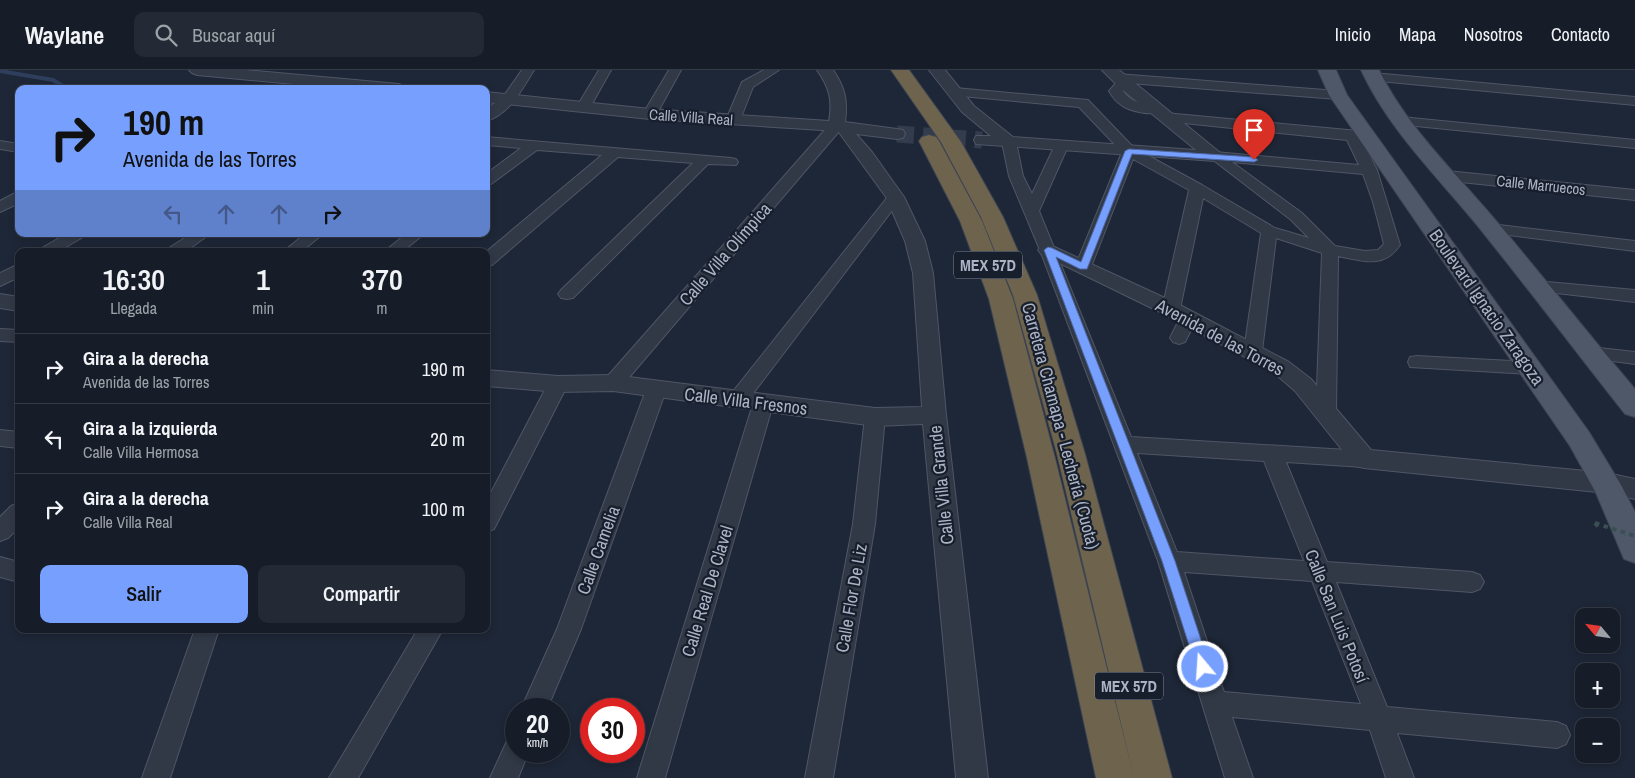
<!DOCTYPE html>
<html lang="es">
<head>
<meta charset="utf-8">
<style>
  body { margin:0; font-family:"Archivo Narrow",sans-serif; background:#232a35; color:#f1f3f6; height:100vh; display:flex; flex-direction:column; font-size:19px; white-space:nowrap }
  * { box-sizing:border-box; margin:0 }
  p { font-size:16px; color:#9ea2a8 }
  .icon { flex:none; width:28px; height:28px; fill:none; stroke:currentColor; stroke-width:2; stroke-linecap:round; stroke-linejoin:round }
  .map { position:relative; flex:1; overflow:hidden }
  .panel { position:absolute; left:15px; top:178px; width:475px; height:385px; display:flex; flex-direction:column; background:#161d29; border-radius:10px; box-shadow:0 2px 8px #0003,0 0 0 1px #353b46 }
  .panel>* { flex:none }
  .hud { position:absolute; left:15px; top:15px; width:475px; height:152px; border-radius:10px; box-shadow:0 2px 8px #0003,0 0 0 1px #353b46; background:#77a0fe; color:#111; overflow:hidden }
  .needle { width:32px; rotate:299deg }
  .controls { position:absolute; left:1575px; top:538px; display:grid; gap:10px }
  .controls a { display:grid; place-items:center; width:45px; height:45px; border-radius:10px; background:#161d29; box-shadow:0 2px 8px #0003,0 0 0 1px #353b46; font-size:25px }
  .speed { position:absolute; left:505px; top:628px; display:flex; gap:10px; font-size:25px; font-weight:700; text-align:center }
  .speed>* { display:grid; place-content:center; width:65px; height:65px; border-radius:50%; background:#161d29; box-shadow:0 2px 8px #0003,0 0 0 1px #353b46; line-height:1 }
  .speed small { font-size:12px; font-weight:400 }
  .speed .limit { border:8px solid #d22; background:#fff; color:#111 }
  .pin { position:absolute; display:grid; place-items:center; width:42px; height:42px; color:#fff; margin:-51px -21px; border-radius:50% 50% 50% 0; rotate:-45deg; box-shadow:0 0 5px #0007 }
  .pin .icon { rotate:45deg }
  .me { position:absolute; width:55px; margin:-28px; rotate:342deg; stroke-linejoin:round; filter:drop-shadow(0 0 4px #0008) }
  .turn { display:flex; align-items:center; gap:18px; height:105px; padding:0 25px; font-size:22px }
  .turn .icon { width:65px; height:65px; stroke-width:2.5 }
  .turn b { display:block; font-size:35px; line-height:42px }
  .lanes { display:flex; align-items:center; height:48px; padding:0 25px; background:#0003; justify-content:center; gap:25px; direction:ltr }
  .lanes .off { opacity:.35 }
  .eta { display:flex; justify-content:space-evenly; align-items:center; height:85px; text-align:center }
  .eta b { font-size:30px; font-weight:600; line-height:35px }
  .cta { display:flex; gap:10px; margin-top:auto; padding:10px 25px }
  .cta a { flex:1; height:58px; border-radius:10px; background:#77a0fe; color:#111; font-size:20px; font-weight:600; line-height:58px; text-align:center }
  .cta a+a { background:#232a35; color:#f1f3f6 }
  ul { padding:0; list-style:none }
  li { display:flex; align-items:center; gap:15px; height:70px; padding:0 25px; border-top:1px solid #353b46 }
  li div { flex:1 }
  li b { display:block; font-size:19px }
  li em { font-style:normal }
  header { display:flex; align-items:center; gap:30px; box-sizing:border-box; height:70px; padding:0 25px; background:#161d29; border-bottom:1px solid #353b46 }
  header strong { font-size:24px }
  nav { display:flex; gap:28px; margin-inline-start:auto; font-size:18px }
  .search { width:350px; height:45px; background:#232a35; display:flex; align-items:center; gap:12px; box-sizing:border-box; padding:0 18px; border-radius:10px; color:#9ea2a8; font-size:19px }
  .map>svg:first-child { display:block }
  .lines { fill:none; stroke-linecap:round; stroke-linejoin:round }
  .stream { stroke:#2e3e5d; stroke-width:4 }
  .tertiary-tunnel { stroke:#333c4c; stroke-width:17; stroke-dasharray:17 9; stroke-linecap:butt }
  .minor-casing { stroke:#4f5666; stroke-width:2 }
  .tertiary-casing { stroke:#4f5666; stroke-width:2 }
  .primary-casing { stroke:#3b4251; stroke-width:2 }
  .motorway-casing { stroke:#3c4352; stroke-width:2 }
  .path { stroke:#3a4f53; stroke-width:4; stroke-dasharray:4.5 4.5; stroke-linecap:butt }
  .minor { fill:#313947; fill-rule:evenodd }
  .tertiary { fill:#313947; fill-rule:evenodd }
  .primary { fill:#4f5868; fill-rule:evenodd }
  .motorway { fill:#6e644e; fill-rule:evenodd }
  .path-bridge { stroke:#3a4f53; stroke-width:4; stroke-dasharray:4.5 4.5; stroke-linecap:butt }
  .route { fill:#77a0fe; stroke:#4d68a5 }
  .labels { text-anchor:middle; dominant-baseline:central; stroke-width:4.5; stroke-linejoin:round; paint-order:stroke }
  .far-street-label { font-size:15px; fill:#abb3c5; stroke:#171e2c }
  .shield { fill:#171e2c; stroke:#7f8697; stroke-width:1 }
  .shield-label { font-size:16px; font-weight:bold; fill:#abb3c5 }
  .street-label { font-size:18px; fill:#abb3c5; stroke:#171e2c }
</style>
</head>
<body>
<header>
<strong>Waylane</strong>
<div class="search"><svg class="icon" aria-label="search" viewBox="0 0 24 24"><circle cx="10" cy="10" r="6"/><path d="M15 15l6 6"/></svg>Buscar aquí</div>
<nav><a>Inicio</a><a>Mapa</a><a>Nosotros</a><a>Contacto</a></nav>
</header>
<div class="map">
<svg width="1635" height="708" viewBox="0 0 1635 708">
  <rect width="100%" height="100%" fill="#1e2737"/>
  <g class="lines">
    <path class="stream" d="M0 1 53 10 68 19"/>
    <path class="tertiary-tunnel" d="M897 64 982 70"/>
    <g class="minor-casing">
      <path id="minor" d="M522 0H534C523 18 509 45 486 51V40L503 27Z
        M599 0H611L588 41H578L576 38Z
        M669 0H681L655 47H645L643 44Z
        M764 0H779L753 17 740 50 733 54 728 53 726 50 742 12Z
        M1373 3 1635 27V35L1368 10 1367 7Z
        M1117 4 1338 21 1345 25 1338 29 1129 13 1123 21C1133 36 1146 32 1161 36L1163 39C1155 48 1128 41 1120 34 1115 31 1112 26 1109 21L1117 12 1111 8Z
        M955 18 1088 30 1134 78 1202 115 1275 158 1309 168 1290 149 1208 86 1210 83 1215 82 1359 95 1347 70 1165 51 1158 47 1165 43 1369 62 1371 65 1369 68 1361 69 1377 100 1400 175C1384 199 1363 191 1338 186L1336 344 1333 349 1326 351 1319 349 1316 344 1322 183 1276 168 1262 281 1260 285 1253 287 1246 285 1244 281 1261 163 1203 128 1180 239 1177 243 1171 245 1165 243 1162 239 1189 120 1133 89 1091 197 1089 201 1083 202 1077 201 1075 197 1122 82 1079 37 950 25 948 22 950 19ZM1232 92 1363 104 1373 132 1384 174 1378 180 1365 181 1335 176 1302 143Z
        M1401 47 1635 70V78L1396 54 1394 51Z
        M836 52 843 56 841 59 620 318 613 320 606 318 603 313 606 308 831 53Z
        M486 67 731 88 736 89 738 92 736 95 708 94 573 228 567 229 561 228 558 224 561 220 693 93 618 87 492 195 486 196V182L602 85 537 80 491 114 486 115V104L521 78 486 75Z
        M1009 68 1014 69 1016 72 1023 106 1032 124 1056 73H1066L1068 76 1039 141 1131 367 1364 381 1371 383 1374 389 1371 395 1364 397 1286 392 1327 492 1472 502 1480 505 1484 512 1480 519 1472 522 1336 512 1387 637 1557 652 1566 656 1570 665 1566 674 1557 678 1397 663 1414 708H1386L1370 660 1232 647 1253 708H1225L1158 491 1040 180 1009 106 1002 72 1004 69ZM1137 383 1264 391 1304 491 1177 482ZM1184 502 1312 511 1361 634 1224 622Z
        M0 71 19 74V82L0 79Z
        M19 121V133L0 142V131Z
        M895 122 900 124 903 127 900 130 745 334 738 336 731 334 728 329 731 324 890 124Z
        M1491 154 1635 171V181L1485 162 1483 159 1485 156Z
        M66 164H85L83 167 59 181H40L42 178Z
        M191 164H210L186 181H167L169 178Z
        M305 164H323L302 181H284Z
        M406 164H424L403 181H385Z
        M19 194V207L0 216V203Z
        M1536 211 1635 220V232L1530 220 1527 216 1530 212Z
        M1188 242 1194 244 1197 248 1185 272 1179 274 1173 272 1170 268 1182 244Z
        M0 259 19 260V272L0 271Z
        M1590 277 1635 282V294L1583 287 1581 283 1583 279Z
        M1417 286 1529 292 1536 293 1538 298 1536 303 1529 304 1410 297 1408 292 1410 287Z
        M558 307 565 309 568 314 494 459 486 462V432L548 314 551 309Z
        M656 313 663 315 666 320 581 559 547 639H521L557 559 646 320 649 315Z
        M763 327 770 329 773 334 665 708H637L753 334 756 329Z
        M875 340 882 342 885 347 875 454 833 708H805L853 454 865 347 868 342Z
        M0 360 19 362V378L0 376Z
        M19 433V457L8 468 0 471V447L11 436Z
        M0 487 19 492V512L0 507Z
        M195 559H219L170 708H142Z
        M418 559H443L358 708H329Z
        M516 667V681H529L518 708H490L507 671Z"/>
    </g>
    <g class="tertiary-casing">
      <path id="tertiary" d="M189 0H245L399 14 404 16 407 19H347L197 5 192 3Z
        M817 0H833C845 17 848 31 845 52L897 59 903 60 905 64 903 68 897 69 856 64 872 82 904 127 925 171 933 203 946 345 988 708H956L923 354 875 356 613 321 558 322 486 316V300L558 306 613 305 875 338 922 337 913 203 905 171 886 127 838 61 650 49 486 32V22L650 39 829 51C833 30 829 17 817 0Z
        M929 0H945L974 36 1013 67 1196 80 1118 16 1102 0H1119L1224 86 1221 90 1215 91 976 74 974 70 976 66H991L962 42Z
        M1447 101 1635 120V130L1441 110 1438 106 1441 102Z
        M1048 174 1178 234 1289 292 1311 309 1371 380 1607 403 1635 409V429L1607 423 1364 398 1355 396 1295 321 1273 302 1164 244 1041 184 1038 180 1041 176Z
        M0 224 19 227V241L0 238Z"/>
    </g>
    <g class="primary-casing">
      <path id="primary" d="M1318 0H1336L1347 25 1589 362 1621 415 1635 442V493L1624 489 1596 423 1570 376 1329 25Z
        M1361 0H1379C1405 53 1447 94 1485 138 1536 197 1584 259 1635 319V347L1625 344C1575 281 1527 217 1477 155 1436 105 1389 60 1361 0Z"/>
    </g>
    <g class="motorway-casing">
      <path id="motorway" d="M891 0H909L961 72 1003 147 1037 225 1085 384 1172 708H1134L1057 384 1013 225 981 147 941 72Z
        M929 65 936 67 939 71 982 151 1013 229 1055 388 1134 708H1096L1027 388 989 229 960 151 919 71 922 67Z"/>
    </g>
    <path class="path" d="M1595 453 1600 459"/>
    <use href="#minor" class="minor"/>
    <use href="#tertiary" class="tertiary"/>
    <use href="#primary" class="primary"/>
    <use href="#motorway" class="motorway"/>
    <path class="path-bridge" d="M1595 453 1635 466"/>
  </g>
  <path class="route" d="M1129 79 1254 87 1258 90 1254 92 1132 84 1087 199H1080L1056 187 1175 491 1210 597 1208 602 1203 604 1198 602 1196 597 1162 491 1044 180 1048 177 1052 178 1081 192 1125 81Z"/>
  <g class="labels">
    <g class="far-street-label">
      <text transform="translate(691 47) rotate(4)">Calle Villa Real</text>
      <text transform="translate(1541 115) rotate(6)">Calle Marruecos</text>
    </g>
    <g class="shield">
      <rect x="954" y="181.5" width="68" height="27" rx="4"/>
      <rect x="1095" y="602.5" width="68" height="27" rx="4"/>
    </g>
    <g class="shield-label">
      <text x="988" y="195">MEX 57D</text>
      <text x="1129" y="616">MEX 57D</text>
    </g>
    <g class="street-label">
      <text transform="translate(725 184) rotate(-49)">Calle Villa Olímpica</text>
      <text transform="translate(1487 237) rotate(55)">Boulevard Ignacio Zaragoza</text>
      <text transform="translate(1220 267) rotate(28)">Avenida de las Torres</text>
      <text transform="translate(746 331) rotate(7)">Calle Villa Fresnos</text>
      <text transform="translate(1061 356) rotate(75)">Carretera Chamapa - Lechería (Cuota)</text>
      <text transform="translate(941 415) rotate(-96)">Calle Villa Grande</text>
      <text transform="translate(598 480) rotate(-70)">Calle Camelia</text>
      <text transform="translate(707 521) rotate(-73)">Calle Real De Clavel</text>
      <text transform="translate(851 528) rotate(-80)">Calle Flor De Liz</text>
      <text transform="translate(1337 546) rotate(68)">Calle San Luis Potosí</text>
    </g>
  </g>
</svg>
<div class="controls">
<a><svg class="needle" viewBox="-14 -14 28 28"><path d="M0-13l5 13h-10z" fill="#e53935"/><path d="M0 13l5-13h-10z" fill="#9ea2a8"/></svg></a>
<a>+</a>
<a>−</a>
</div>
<div class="speed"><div>20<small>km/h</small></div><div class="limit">30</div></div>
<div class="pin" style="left:1254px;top:90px;background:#d93025"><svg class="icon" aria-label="arrive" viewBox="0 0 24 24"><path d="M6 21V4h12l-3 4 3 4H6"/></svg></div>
<svg class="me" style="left:1203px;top:597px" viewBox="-20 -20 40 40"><circle r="17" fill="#77a0fe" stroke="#fff" stroke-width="3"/><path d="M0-11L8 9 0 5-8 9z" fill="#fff"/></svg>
<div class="hud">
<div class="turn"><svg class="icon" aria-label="right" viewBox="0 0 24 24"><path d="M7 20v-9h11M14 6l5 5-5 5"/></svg><div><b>190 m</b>Avenida de las Torres</div></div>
<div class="lanes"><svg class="icon off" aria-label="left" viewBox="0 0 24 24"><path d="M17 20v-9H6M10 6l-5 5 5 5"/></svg><svg class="icon off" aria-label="ahead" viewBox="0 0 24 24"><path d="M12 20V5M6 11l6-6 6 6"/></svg><svg class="icon off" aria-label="ahead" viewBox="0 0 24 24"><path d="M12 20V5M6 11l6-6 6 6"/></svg><svg class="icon" aria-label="right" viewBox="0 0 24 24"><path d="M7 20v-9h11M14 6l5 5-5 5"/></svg></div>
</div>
<section class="panel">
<div class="eta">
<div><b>16:30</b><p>Llegada</p></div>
<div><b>1</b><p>min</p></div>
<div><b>370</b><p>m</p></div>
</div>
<ul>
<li><svg class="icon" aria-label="right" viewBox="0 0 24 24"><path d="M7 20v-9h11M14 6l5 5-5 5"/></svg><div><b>Gira a la derecha</b><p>Avenida de las Torres</p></div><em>190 m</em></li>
<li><svg class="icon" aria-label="left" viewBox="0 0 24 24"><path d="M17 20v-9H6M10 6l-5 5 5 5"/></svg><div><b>Gira a la izquierda</b><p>Calle Villa Hermosa</p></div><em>20 m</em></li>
<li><svg class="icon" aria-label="right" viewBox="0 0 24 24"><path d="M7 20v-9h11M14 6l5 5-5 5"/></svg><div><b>Gira a la derecha</b><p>Calle Villa Real</p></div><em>100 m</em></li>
</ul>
<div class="cta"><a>Salir</a><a>Compartir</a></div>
</section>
</div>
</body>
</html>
